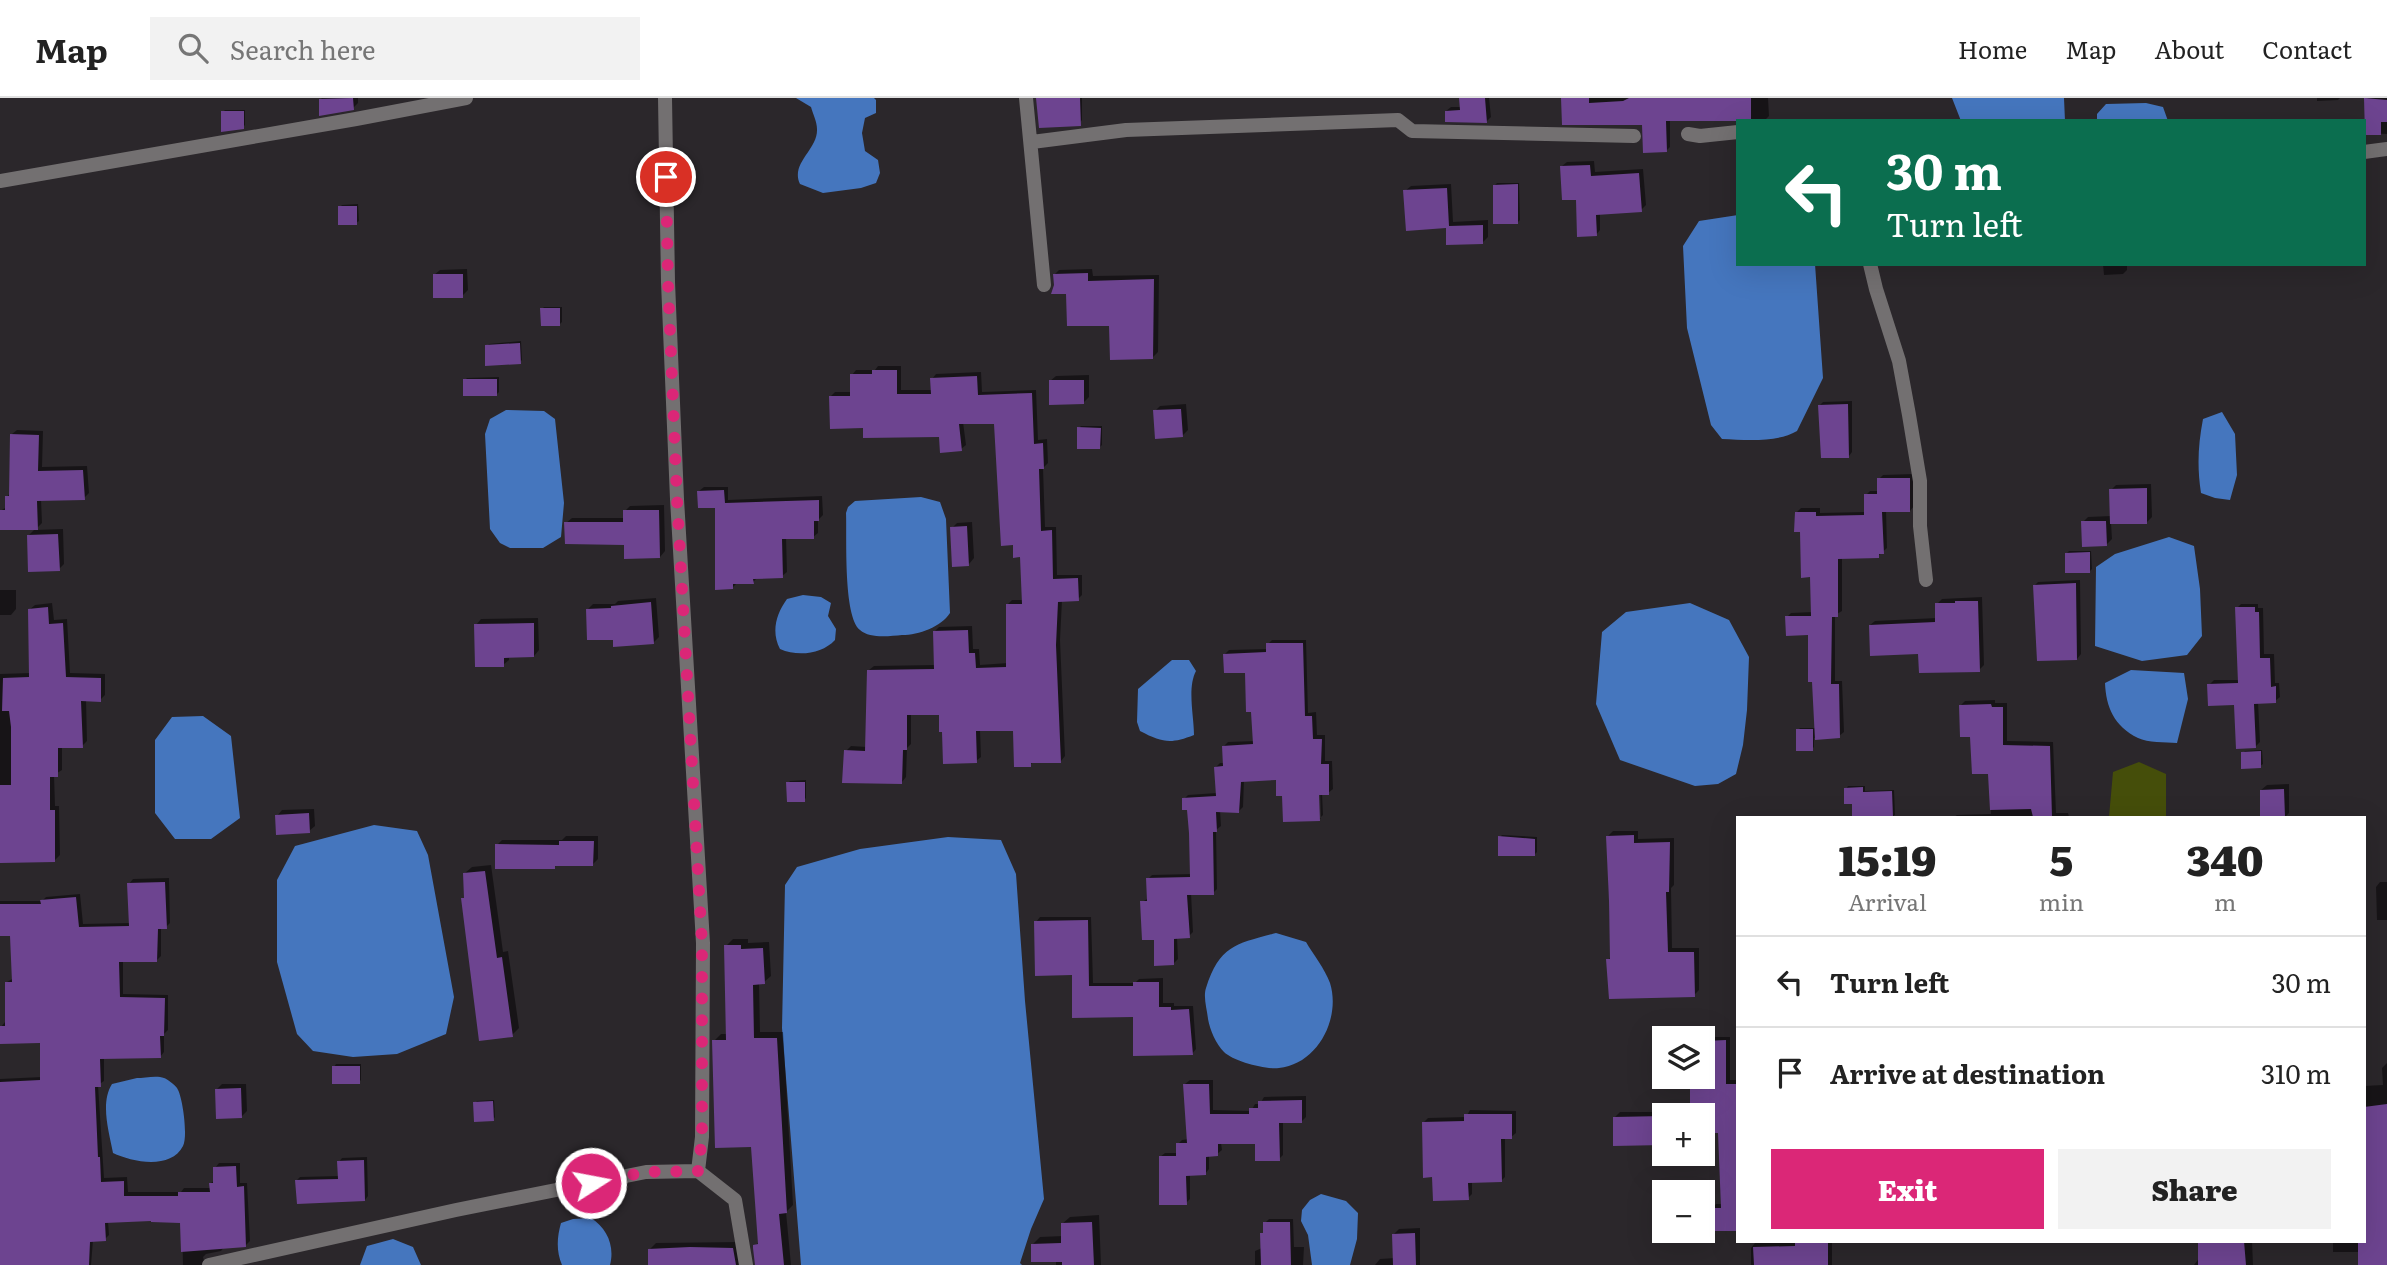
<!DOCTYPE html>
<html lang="en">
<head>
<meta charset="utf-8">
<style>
  body { margin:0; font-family:Literata,serif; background:#f2f2f2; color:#222; height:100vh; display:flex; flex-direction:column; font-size:26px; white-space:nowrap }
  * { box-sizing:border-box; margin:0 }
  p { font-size:23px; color:#767676 }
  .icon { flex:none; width:38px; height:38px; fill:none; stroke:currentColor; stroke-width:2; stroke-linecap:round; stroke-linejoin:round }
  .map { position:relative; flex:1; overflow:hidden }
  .drawer { position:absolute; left:1736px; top:718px; width:630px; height:427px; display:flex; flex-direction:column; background:#fff; border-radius:0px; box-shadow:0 7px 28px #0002 }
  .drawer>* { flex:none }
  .top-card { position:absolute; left:1736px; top:21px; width:630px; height:147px; border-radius:0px; box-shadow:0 7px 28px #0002; background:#0b6e4f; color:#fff; overflow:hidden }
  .buttons { position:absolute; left:1652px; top:928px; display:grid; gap:14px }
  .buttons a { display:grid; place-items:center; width:63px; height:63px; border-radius:0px; background:#fff; box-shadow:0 7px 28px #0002; font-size:35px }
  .pin { position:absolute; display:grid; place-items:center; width:60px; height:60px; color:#fff; margin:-30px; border:4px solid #fff; border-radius:50%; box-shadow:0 2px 7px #0007 }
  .me { position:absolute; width:77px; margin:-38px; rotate:79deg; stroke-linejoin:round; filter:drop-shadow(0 0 5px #0008) }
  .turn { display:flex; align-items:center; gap:24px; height:147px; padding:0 35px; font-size:32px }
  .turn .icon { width:91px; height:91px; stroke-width:2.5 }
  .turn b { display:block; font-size:49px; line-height:60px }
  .eta { display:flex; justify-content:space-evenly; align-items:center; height:119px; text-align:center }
  .eta b { font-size:42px; font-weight:800; line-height:49px }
  .primary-button { display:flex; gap:14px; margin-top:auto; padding:14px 35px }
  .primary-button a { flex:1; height:80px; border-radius:0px; background:#db2777; color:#fff; font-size:28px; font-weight:800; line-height:80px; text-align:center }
  .primary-button a+a { background:#f2f2f2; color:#222 }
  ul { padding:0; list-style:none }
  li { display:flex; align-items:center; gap:21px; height:91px; padding:0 35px; border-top:2px solid #e0e0e0 }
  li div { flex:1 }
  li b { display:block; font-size:26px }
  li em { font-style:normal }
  header { display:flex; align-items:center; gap:42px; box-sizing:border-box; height:98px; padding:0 35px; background:#fff; border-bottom:2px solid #e0e0e0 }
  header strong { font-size:33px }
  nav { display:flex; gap:38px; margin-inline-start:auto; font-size:24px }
  .search { width:490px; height:63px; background:#f2f2f2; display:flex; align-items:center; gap:18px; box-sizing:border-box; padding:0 24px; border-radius:0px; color:#767676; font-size:26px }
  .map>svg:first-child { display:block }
  .green { fill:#454e0a }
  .water { fill:#4576be }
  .shadow { fill:#0007 }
  .building { fill:#6d4490 }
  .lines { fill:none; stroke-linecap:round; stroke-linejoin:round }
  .minor { stroke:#737071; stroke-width:14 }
  .route { stroke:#db2777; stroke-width:12; stroke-dasharray:0 21.6 }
</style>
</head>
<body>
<header>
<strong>Map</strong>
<div class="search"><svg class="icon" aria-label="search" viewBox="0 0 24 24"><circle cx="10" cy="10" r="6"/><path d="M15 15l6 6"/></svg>Search here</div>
<nav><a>Home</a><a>Map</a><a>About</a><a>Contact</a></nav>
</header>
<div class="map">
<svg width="2387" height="1167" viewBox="0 0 2387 1167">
  <rect width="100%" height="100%" fill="#2b272b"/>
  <path class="green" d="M2139 664 2166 676V719H2109L2113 674Z"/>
  <path class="water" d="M796 0H874L876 2V15L865 20 862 35 865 53 878 62 880 75 876 85 861 90 823 95 800 86C790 65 818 52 817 31 817 24 813 16 811 9Z
    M1952 0H2064L2065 23H1961Z
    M2146 5 2163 9 2168 23H2097V16L2106 6Z
    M1738 117V166H1815L1823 280 1797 333C1776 345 1746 342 1722 341L1711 327 1687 230 1683 148 1699 123Z
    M506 312 544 313 555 321 564 405 561 439 543 450H510L500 445 490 431 485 336 490 321Z
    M2222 314 2235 336 2237 377 2230 402 2215 400 2201 395C2197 369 2198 347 2203 321Z
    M921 399 940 404 946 421 950 515C941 529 919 537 902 537 890 538 870 541 860 532 843 518 847 439 846 415L848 409 855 403Z
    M2169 439 2194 448 2200 491 2202 538 2187 557 2142 563 2095 548 2096 469 2115 456Z
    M803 497 821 499 831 505 828 518 836 531 835 542C822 556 798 559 780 551 771 534 776 516 787 501Z
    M1690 505 1729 522 1749 559 1747 612 1743 647 1736 676 1718 686 1695 688 1620 662 1596 606 1602 534 1626 514Z
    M1172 562H1189L1196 573C1187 590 1194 618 1194 637 1171 646 1163 645 1140 633L1137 624 1138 591Z
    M2131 572 2184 575 2188 601 2177 645C2165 644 2148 645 2138 640 2114 628 2106 609 2105 585Z
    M203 618 231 638 240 720 211 741H175L155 715V642L172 619Z
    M374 727 417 733 428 757 454 899 446 936 397 956 353 959 313 953 297 936 277 864V782L295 748Z
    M948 739 1001 742 1016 776 1025 903 1044 1101 1031 1131 1020 1165 1022 1167H801L782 930 785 787 797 769 860 751Z
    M1276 835 1306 844C1313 856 1325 871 1330 885 1341 920 1318 966 1279 970 1266 972 1233 963 1224 954 1216 946 1210 932 1208 921 1207 911 1203 899 1206 890 1220 847 1236 846 1276 835Z
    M137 980C144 980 157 977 164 980 167 981 175 987 177 990 183 999 188 1039 183 1048 171 1072 132 1064 113 1055 109 1034 100 1005 112 986Z
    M1321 1096 1346 1103 1358 1115 1357 1141 1350 1167H1312L1308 1137 1301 1123 1302 1112 1310 1102Z
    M591 1120C607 1130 615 1148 610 1167H562C556 1153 557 1139 561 1125L573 1121Z
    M393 1141 413 1149 421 1167H360L367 1148Z"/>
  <path class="shadow" d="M322 0H358V5L353 10 321 1Z
    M1037 0H1082V22L1078 27Z
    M1461 0H1489L1491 19 1487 23 1446 13 1451 9H1461Z
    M1563 0H1768L1769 18 1765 22H1670V49L1666 53 1643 25Z
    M2317 0H2340L2338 2 2317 3Z
    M2368 0H2387V36L2366 35V3Z
    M225 12H245V27L243 29 223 14Z
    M1594 63 1595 74 1643 71 1646 107 1641 112 1600 115V132L1596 137 1562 68 1567 64Z
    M1497 85H1519L1520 122 1518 124 1495 87Z
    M1451 86 1453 124 1488 122V139L1483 144 1447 129 1405 93 1411 88Z
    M358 106 359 123 356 125 340 109 342 107Z
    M2103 166H2127V172L2123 176 2104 177Z
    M467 171 468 192 462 198 434 177 440 172Z
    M1092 171 1093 178 1159 177 1158 254 1153 259 1111 226 1055 187 1054 177 1059 172Z
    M544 209H562V224L560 226 542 211Z
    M521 243 522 262 520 264 487 248 489 246Z
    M878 268H901V292H932V281L936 276 981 274 982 294 1036 292 1038 342 1047 341 1048 365 1043 370 1045 429H1056L1057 477H1082V497L1078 501 1062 502 1060 542 1065 658 1061 663H1034L1030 667 1015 631 980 632 981 659 976 663 941 615H911V646L907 650 906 679 902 684 846 653 851 648 867 649 869 572 874 568 935 567 934 534 939 529 972 528 973 551H979L980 567 1008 565 1007 507 1012 502H1024L1021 458 996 324H963L966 347 961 351 940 338 864 328 830 299 835 294H852V277L856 272H875Z
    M1089 277V299L1083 305 1050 283 1056 278Z
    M499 279V294L497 296 465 282 467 280Z
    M1852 303V354L1849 358 1819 308 1823 304Z
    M1186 306 1188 332 1182 338 1155 313 1160 308Z
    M1081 328H1102V347L1100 349 1079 330Z
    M17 332 43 333 42 369 87 368 89 395 84 400 41 401 42 425 35 432 63 431 64 466 59 471 28 438 36 430H0V413L7 409V399L10 395 12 336Z
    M1913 376 1914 408 1910 413 1886 412 1887 450 1878 458 1842 459V513L1835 517V583H1842L1844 634 1839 638 1814 640V649L1812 651 1798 632 1800 630H1816L1809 536 1787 519 1791 515 1813 514 1812 478 1796 415 1801 410H1820V415L1865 414 1866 397 1870 393H1879V381L1883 377Z
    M2151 386 2152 419 2147 424 2111 425 2112 441 2106 447 2083 424 2088 419 2111 418V392L2116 387Z
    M704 389H728V402L822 398 823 417 818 422V435L813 439H786L787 474 782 478 758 479 753 484 737 485 732 490 717 408 699 393Z
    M664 407 665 453 660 459 566 425 572 420H625V413L630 408Z
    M972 424 974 460 969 466 952 430 957 425Z
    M2069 453H2091L2092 471 2090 473 2067 455Z
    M2080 482 2081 556 2077 561 2034 488 2038 484Z
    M0 492H16V511L11 517H0Z
    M1982 499 1984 567 1979 572 1920 555 1870 527 1875 523 1937 520V506L1942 501Z
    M656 500 659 539 654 544 614 540 588 511 593 506H615L618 503Z
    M52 505 54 522 67 521 70 575 105 576V597L100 602H86L87 643 82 648H62V672L54 677 55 708H59L60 757 55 762 0 764V576L31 575 29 512 35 507Z
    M2241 506H2258V510H2263L2264 556H2274L2275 585H2279L2280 599 2275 603 2258 604 2260 644 2255 649 2236 605 2209 587 2214 582H2240L2237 510Z
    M538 520 539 552 534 558H509V562L503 567 476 527 481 521Z
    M1272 542H1306L1308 615 1316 614 1317 637H1325V663H1332L1333 691 1328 695H1322L1323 717 1321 719 1320 688H1317L1318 720H1321L1319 722 1284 696 1277 680 1244 682 1243 709 1239 713 1220 712 1221 728 1216 732 1217 791 1213 795H1191L1193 834 1189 838 1177 839 1178 861 1173 866 1156 840 1142 804 1149 800 1148 781 1152 777 1192 776 1188 710 1184 701 1188 697 1217 695 1216 669 1220 665H1225L1224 648 1228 644 1255 643 1247 573 1225 556 1229 552 1268 551V546Z
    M1995 602V605H2007V643L2053 644 2056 715H2068L2069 719H1954L1957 717 1991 716 1990 674 1961 607 1965 603Z
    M2262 652 2263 666 2260 668 2243 655 2245 653Z
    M806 682V700L804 702 788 685 790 683Z
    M2289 686V715L2285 719H2262L2261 692 2267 687Z
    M1848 688H1865V693L1894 692 1895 717 1892 719H1854V704L1846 691Z
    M314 711 315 728 309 733 277 718 282 712Z
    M1613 733H1638V741L1674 740V787L1671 790 1672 850H1699V892L1694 897 1608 862 1611 859 1607 739Z
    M1502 737 1537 739V754L1535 756 1500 739Z
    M566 738H598V761L593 766H557L554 770 497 747 502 742H562Z
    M491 767 503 854 508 853 519 930 512 937 463 801 466 798 465 775 472 769Z
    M169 780 170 825 166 829H161V858L157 862H123V896L168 897V932L164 936V954L160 959 104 960V983L98 987 104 1080 127 1079 128 1094H181L184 1090H211V1085L215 1082V1070L219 1065H240V1085H247L250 1143 246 1147 225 1148 221 1153 206 1156 203 1159 205 1167H183L182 1123H108L109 1137 105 1141 93 1142 91 1167H0V981L42 979V943L1 929 5 924 7 884 14 880 11 836H0V803H42L46 799 80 796 83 826 130 825 129 786 133 781Z
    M2380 784H2387V822H2377L2376 789Z
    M1040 819H1091L1093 885H1135L1139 881 1163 880V905H1174V908H1193L1196 951 1192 956 1134 917 1074 918 1073 875 1036 824Z
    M733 841H748V845L769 844 771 878 764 884 759 885 760 934H783L793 1107 786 1114 791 1167H757L755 1148 760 1143 752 1047 714 943 721 936H728L726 848Z
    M1712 939H1730V982H1738V1131L1712 1111 1716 1106H1722L1720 1033 1691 985 1696 980H1707V943Z
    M2387 965V1167H2360L2359 1154H2333V1143H2364V988L2383 987 2382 970Z
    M336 966H361V982L359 984 334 969Z
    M1190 982H1213V1012L1251 1013 1255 1006H1260L1264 999 1306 998V1019L1301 1024H1283V1057L1279 1061 1257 1044 1221 1045 1222 1052 1217 1056 1209 1057V1071L1205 1076H1190V1101L1186 1105 1160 1059 1165 1055H1178V1046L1182 1042 1189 1041 1185 986Z
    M222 986H246L247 1013 241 1019 217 991Z
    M494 1002 495 1019 493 1022 475 1005 477 1003Z
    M1470 1012 1516 1013V1035L1511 1039H1505V1079L1501 1083H1472V1096L1468 1100 1434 1077 1424 1024 1428 1020 1466 1019Z
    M1620 1014H1671V1017H1664V1045L1615 1046 1614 1020Z
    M367 1059 368 1098 365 1102 297 1082 300 1079 339 1078V1064L342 1060Z
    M1099 1117 1101 1167H1056V1162L1033 1146 1040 1139 1063 1138 1062 1126 1070 1119Z
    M1269 1121H1293L1294 1149H1304L1303 1167H1255V1153L1262 1150 1265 1125Z
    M1420 1130V1167H1375L1380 1161 1395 1160 1394 1136 1399 1131Z
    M1797 1143H1832V1167H1751V1150L1755 1145Z
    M2200 1143H2252L2253 1167H2194L2200 1159Z
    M740 1144 745 1167H650L649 1152 656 1145Z"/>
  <path class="building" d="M353 0 354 12 319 18V1Z
    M1036 0H1080L1081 28 1039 30Z
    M1459 0H1485L1487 25 1445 24V13L1460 12Z
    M1561 0H1589V5L1623 3 1629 0H1751V23H1666L1667 54 1643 55 1642 27H1562Z
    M2364 0 2387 2V24H2381V37H2365Z
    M221 13H244V31L221 34Z
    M1590 67 1591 78 1639 75 1642 114 1596 117 1597 138 1577 139 1576 102H1562L1560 68Z
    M1518 86V126H1493V87Z
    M1447 90 1449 128 1483 127V146L1446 147V130L1406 133 1403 92Z
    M338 108H357V127H338Z
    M1088 175V183L1154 181 1153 261 1110 262 1109 228H1067L1066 196H1051L1054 187 1053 176Z
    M433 176H463V200H433Z
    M540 210H560V228H541Z
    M520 245 521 266 485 268V247Z
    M872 272H897V296H931L930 280 977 278 978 297 1032 295 1034 346 1043 345 1044 371H1039L1041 433 1052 432 1053 481 1078 480 1079 503 1058 504 1056 547 1061 665H1031V669H1014L1013 633H976L977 665 943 666 942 634H939V617H907V652H903L902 686 842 685 844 652 865 653 867 572 934 571 933 533 968 532 969 555H975L976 570 1006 569V506H1022L1020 459 1013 460V447L1001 448 994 326H959L962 353 940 355 939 339 863 340V330L830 331 829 298H850V276H872Z
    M463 281H497V298H463Z
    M1049 282H1084V306L1049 307Z
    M1848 306 1849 360H1821L1818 307Z
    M1181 311 1183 339 1155 341 1153 312Z
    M1077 329 1101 330 1100 351H1077Z
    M10 336 39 337 38 373 83 372 85 402 37 403 38 432H0V412H5V398H9Z
    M1877 380H1910V414H1882L1884 456H1879V460L1838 461V519H1832L1831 586H1839L1840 640 1815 642 1812 584H1808V537L1786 538 1785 518H1811L1810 479 1801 480 1800 434H1794L1795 414H1816V418L1864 417V396H1877Z
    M2147 390V426H2110L2109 391Z
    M724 392 725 405 819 402V423H814V441H782L783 480 753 481 754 486H733V491L715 492V410H698L697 393Z
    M623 412H659L660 460 624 461V447L565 446 564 424H623Z
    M2081 423H2106L2107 448 2082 449Z
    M967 428 969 468 952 469 950 429Z
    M58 436 60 473 28 474 27 437Z
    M2090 454V475H2065V455Z
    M2076 485 2077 562 2037 563 2033 487Z
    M1955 503H1978L1980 574 1919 575 1918 556 1870 558 1869 527 1935 524V505H1955Z
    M651 504 654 546 613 549V542H587L586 511 611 510V508Z
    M48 509 49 526 63 525 66 579 101 580V604L81 603 83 650H58V679H50V712H55V764L0 765V687H11V629L9 613H2L3 580 29 579 28 511Z
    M2235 509H2255V514H2259L2260 560H2270L2271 589 2276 588V605L2254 606 2256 650 2236 651 2234 607 2208 608 2207 586 2238 585Z
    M534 525V559L504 560V569H475L474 526Z
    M1266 545H1303L1305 618H1312L1313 641H1322L1321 666H1329V697H1319L1320 723 1283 724 1282 698H1276V682L1241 684 1239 715 1216 714 1217 734H1213L1214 797H1187L1190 840 1174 841V867L1154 868V842H1142L1140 803H1147L1146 780 1190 779 1189 735 1187 712H1182V700L1216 698 1214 669 1223 668 1222 648 1253 646 1251 614H1246L1245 575H1224L1223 556 1266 554Z
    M1991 606 1992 609H2003V647L2050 648 2052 719H2033L2031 711 1990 712 1988 676H1972L1970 639H1960L1959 607Z
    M1796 631H1813V653H1796Z
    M2261 653V670L2241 671V654Z
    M786 684H805V704H787Z
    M1863 689V694L1892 693 1893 719H1852V706H1844V690Z
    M2284 691 2285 719H2260V692Z
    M309 715 310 735 276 737 275 717Z
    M1634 737V745L1670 744 1669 794H1666L1668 854H1694L1695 899 1609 901 1606 861H1610L1609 803 1606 738Z
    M1498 738 1535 741V758H1498Z
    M559 743H594L593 768H555V771H495V746L559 747Z
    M485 773 497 860 502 859 513 939 479 943 461 800H464L463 775Z
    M165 784 167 831H158L157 864H119L120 899 165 900 164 938H160L161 960 100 961 101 989H95L98 1059H100L101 1084 124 1083V1098H178V1094H210L209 1085H213V1069L236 1068 237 1089 244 1088 246 1149 181 1154 180 1125 151 1124V1123L105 1125 106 1143 90 1144 89 1167H0V984L40 982V945L0 946V928H5V884H12L10 838H0V806H41L40 802 76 799 79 829 129 828 127 785Z
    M1088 822 1089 888H1133V884H1159V909H1171V912L1189 911 1193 957 1133 958V919L1072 920V877L1035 878 1034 823Z
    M724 847H741V851L763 850 765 886 753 887 754 940H777L787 1115 779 1116 784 1167H755L753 1150V1147L758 1146 751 1049 715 1050 712 942H726Z
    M1726 942V986H1738V1133H1710V1110H1721L1718 1035H1704V1008H1690V984H1705V943Z
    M332 968H360V986H332Z
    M1183 986H1209L1210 1016H1249V1010H1258V1003L1302 1002V1025H1279L1280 1063H1255V1046H1218V1058L1206 1059V1077L1186 1078 1187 1107H1159V1058H1176V1045H1187Z
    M241 990 242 1020 216 1021 215 991Z
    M493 1003 494 1023 474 1024 473 1004Z
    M2387 1006V1167H2358V1143H2364V1009Z
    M1464 1016H1512V1041H1501L1502 1084 1468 1085 1469 1102 1433 1103 1432 1079 1423 1080 1422 1024 1464 1023Z
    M1664 1018V1047L1613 1048V1019Z
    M364 1062 365 1103 297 1106 295 1082 338 1081 337 1063Z
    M1092 1124 1094 1167H1062V1164H1031V1146L1061 1145V1125Z
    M1263 1124H1290L1291 1167H1261L1260 1135H1263Z
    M1415 1135 1416 1167H1393L1392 1136Z
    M1795 1143H1828V1167H1754L1753 1149 1795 1148Z
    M2198 1143H2244L2246 1167H2198Z
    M690 1149 733 1150 736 1167H648V1151Z"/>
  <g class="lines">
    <path class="minor" d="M665 0 668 184 677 401 703 845 702 1039 698 1073
      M1026 0 1044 187
      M1688 36 1700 38 1738 34
      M1032 44 1126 32 1398 22 1412 33 1634 38
      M2364 54 2387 51
      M0 83 356 21 466 0
      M1870 166 1876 191 1899 263 1909 317 1920 383V428L1926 482
      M209 1167 456 1112 646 1074 698 1073 735 1102 746 1167"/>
  </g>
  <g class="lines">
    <path class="route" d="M591 1085 646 1074 698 1073 702 1040V845L677 401 668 184 666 79"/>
  </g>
</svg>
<div class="buttons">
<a><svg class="icon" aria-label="layers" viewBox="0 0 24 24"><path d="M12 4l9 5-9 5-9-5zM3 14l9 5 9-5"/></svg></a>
<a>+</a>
<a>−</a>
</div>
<div class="pin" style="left:666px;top:79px;background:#d93025"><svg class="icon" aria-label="arrive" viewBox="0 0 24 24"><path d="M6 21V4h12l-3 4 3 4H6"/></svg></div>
<svg class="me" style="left:591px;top:1085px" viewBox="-20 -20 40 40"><circle r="17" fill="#db2777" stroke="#fff" stroke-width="3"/><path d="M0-11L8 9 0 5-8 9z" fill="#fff"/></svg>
<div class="top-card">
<div class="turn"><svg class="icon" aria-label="left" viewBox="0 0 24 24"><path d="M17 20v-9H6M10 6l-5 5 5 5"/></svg><div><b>30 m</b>Turn left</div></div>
</div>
<section class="drawer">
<div class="eta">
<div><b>15:19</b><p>Arrival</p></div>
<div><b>5</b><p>min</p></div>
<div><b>340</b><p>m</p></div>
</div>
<ul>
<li><svg class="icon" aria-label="left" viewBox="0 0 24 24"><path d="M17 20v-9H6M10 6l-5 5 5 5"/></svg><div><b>Turn left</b></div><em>30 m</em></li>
<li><svg class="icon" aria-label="arrive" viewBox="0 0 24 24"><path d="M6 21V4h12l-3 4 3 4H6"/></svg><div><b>Arrive at destination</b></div><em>310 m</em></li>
</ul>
<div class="primary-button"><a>Exit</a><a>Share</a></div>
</section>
</div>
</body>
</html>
